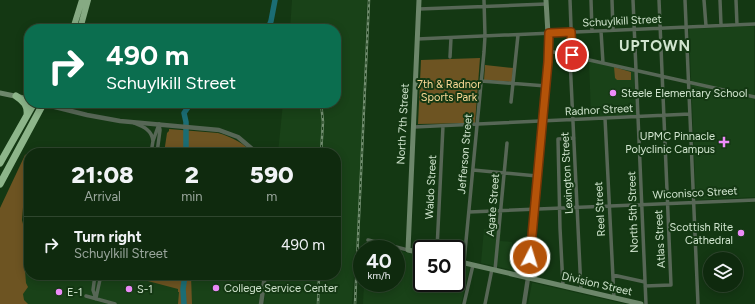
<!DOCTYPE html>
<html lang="en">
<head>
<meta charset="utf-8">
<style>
  body { margin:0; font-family:Figtree,sans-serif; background:#183217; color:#f1f3f6; height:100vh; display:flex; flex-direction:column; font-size:15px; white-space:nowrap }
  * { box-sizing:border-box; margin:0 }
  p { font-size:13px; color:#9ba79e }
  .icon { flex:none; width:22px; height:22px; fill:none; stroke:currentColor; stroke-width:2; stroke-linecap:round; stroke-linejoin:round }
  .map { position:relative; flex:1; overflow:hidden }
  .side { position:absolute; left:24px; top:148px; width:317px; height:132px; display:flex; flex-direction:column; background:#0f2a0e; border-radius:16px; box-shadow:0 2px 10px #0003,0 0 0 1px #2f462e }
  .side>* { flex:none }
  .top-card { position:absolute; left:24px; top:24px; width:317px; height:84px; border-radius:16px; box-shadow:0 2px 10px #0003,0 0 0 1px #2f462e; background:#0b6e4f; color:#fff; overflow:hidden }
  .buttons { position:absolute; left:703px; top:252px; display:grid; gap:8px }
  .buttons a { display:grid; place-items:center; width:40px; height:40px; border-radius:50%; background:#0f2a0e; box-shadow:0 2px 10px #0003,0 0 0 1px #2f462e; font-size:20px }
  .speed { position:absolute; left:353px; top:240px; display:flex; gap:8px; font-size:20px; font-weight:700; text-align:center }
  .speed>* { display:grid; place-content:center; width:52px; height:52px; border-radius:50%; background:#0f2a0e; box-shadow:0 2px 10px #0003,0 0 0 1px #2f462e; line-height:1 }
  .speed small { font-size:10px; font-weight:400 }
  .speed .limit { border:2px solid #111; border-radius:6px; background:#fff; color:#111 }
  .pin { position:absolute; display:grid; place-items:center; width:34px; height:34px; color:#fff; margin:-17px; border:2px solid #fff; border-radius:50%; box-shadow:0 1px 4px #0007 }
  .me { position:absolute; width:44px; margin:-22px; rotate:5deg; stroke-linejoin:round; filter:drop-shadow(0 0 3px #0008) }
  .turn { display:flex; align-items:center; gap:14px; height:84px; padding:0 16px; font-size:18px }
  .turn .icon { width:52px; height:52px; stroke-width:2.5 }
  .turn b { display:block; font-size:28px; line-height:34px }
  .eta { display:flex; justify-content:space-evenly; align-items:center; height:68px; text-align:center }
  .eta b { font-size:24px; font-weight:800; line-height:28px }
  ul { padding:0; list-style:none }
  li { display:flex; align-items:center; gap:12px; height:56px; padding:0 16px; border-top:1px solid #2f462e }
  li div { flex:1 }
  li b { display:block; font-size:15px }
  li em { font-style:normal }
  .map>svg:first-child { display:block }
  .built { fill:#194218 }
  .green { fill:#6d5422 }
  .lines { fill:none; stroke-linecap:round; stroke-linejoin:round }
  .river { stroke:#1b6d74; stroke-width:5.5 }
  .minor { stroke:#576756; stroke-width:3.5 }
  .tertiary { stroke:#576756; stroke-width:4.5 }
  .secondary { stroke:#6d876b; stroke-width:5 }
  .trunk { stroke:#86aa83; stroke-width:6 }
  .motorway { stroke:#8db58a; stroke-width:7 }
  .rail-casing { stroke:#738f71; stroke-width:2.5 }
  .rail { stroke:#143813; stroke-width:1; stroke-dasharray:3; stroke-linecap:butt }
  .route-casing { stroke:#753606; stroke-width:10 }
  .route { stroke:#b45309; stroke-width:7 }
  .poi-dot { fill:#ed8cf9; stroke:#143813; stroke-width:1.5 }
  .labels { text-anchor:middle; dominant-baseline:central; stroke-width:4; stroke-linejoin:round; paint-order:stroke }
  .street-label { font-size:11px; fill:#d1e5cf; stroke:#143813 }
  .park-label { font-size:11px; fill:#fdda97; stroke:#143813 }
  .poi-label { font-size:11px; fill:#d1e5cf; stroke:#143813; text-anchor:start }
  .district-label { font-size:15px; font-weight:bold; letter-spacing:1px; fill:#d1e5cf; stroke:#143813 }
</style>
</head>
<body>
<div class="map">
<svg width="755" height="304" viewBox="0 0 755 304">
  <rect width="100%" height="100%" fill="#143813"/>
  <path class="built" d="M292 0H367L359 208 352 304H264L267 275H336V153H278L283 103H336V29H290Z
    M754 26 755 197 696 200 689 29Z
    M589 60 634 71 636 115 591 117Z
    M0 220 29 223V275H237L261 288 259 304H0Z
    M484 229 501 231 500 241 512 242V246L527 247 525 273 481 263Z
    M396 250 422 256V283H456V264L470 267 461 304H363L364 283H396Z
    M532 283H534L625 304H528Z"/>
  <path class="green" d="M480 58 475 123 418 124 421 60Z
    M485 65 513 68 512 82 484 80Z
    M614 67 631 72V80H617L615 78Z
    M169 129 218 133C232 137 243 143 253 153H164L167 133 169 131Z
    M29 153V159L26 170 22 220 24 228 25 270 26 283 28 287 23 294 24 300 28 304H0V208L25 155Z
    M125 275H191L192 304H178L179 292H178V289Z"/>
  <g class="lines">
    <path class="river" d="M268 29 271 21 275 0
      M186 153V122L184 113 191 103
      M184 304 183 289 185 275"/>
    <path class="minor" d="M570 0 572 54 570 59 581 290
      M591 0 592 31
      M612 0 613 30
      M633 0 646 304
      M685 0 698 304
      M704 0 706 26
      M720 0 721 25
      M736 0 737 25
      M419 9 546 4
      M601 31 603 63
      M417 39 755 24
      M549 51 755 97
      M450 57 451 38
      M481 81 546 86
      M511 102 518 35
      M605 118 614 298
      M134 123C144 127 152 130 153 141
      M414 127 690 114
      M151 153 153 141 159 124
      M157 153 160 130 159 124
      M473 170 537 176
      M469 212 755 200
      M368 240 408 250
      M437 249 443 126
      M464 262 484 52 485 36 484 0
      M495 270 507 143
      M95 275 93 290 96 299
      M613 275 645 282
      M563 286 560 228 558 139 574 138
      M645 286 671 285 659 0
      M86 296 115 304
      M96 298 101 275
      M464 304 473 265
      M485 304 492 269"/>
    <path class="tertiary" d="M43 104 87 115 120 121 219 130 238 137 257 153
      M261 304 265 275
      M524 304 528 278"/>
    <path class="secondary" d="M419 0 408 250 422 253
      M0 93 29 99
      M456 261 641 304
      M528 278 533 209 549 51 546 0"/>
    <path class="trunk" d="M73 29 82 0
      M80 29 88 0"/>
    <path class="motorway" d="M16 96C24 101 28 106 27 115
      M0 163 34 103
      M0 184 43 104"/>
    <g class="rail-casing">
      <path id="rail" d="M322 29V27
        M321 103 323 122 321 153
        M318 304 319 275
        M355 304 369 0"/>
    </g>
    <use href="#rail" class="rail"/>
  </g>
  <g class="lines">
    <g class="route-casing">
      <path id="route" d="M530 257 548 62 549 33 571 32 572 55"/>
    </g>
    <use href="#route" class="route"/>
  </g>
  <g class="poi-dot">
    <circle cx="613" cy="93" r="4"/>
    <path d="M722 136h4v4h4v4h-4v4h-4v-4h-4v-4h4z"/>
    <circle cx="741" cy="233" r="4"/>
    <circle cx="216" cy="288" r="4"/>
    <circle cx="129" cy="289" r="4"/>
    <circle cx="59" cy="292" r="4"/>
  </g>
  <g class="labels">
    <g class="street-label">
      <text transform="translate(622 21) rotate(-3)">Schuylkill Street</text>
      <text transform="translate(599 110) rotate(-3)">Radnor Street</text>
      <text transform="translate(403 124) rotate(-87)">North 7th Street</text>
      <text transform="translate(465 154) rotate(-85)">Jefferson Street</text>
      <text transform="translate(567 173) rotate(-93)">Lexington Street</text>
      <text transform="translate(431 187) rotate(-87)">Waldo Street</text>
      <text transform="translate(695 193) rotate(-3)">Wiconisco Street</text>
      <text transform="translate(493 205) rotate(-85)">Agate Street</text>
      <text transform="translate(600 209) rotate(-93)">Reel Street</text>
      <text transform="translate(633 212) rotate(-92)">North 5th Street</text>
      <text transform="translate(660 239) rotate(-93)">Atlas Street</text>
      <text transform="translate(597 284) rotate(13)">Division Street</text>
    </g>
    <g class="park-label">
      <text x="449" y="84">7th &amp; Radnor<tspan x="449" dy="13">Sports Park</tspan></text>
    </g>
    <g class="poi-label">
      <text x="621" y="93">Steele Elementary School</text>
      <text x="715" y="136" text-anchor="end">UPMC Pinnacle<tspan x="715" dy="13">Polyclinic Campus</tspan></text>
      <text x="733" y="227" text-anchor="end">Scottish Rite<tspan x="733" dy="13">Cathedral</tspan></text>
      <text x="224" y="288">College Service Center</text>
      <text x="137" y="289">S-1</text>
      <text x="67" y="292">E-1</text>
    </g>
    <g class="district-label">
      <text x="655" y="46">UPTOWN</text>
    </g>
  </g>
</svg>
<div class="buttons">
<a><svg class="icon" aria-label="layers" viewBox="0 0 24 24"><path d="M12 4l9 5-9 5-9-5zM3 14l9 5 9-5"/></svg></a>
</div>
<div class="speed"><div>40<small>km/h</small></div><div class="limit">50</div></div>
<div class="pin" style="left:572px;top:55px;background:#d93025"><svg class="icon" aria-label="arrive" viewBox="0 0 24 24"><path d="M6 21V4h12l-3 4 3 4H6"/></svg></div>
<svg class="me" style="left:530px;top:257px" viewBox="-20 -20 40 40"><circle r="17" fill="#b45309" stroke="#fff" stroke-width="3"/><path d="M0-11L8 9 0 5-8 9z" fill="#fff"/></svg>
<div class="top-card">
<div class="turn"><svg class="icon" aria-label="right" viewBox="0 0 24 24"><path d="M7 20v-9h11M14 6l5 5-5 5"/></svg><div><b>490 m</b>Schuylkill Street</div></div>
</div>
<section class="side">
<div class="eta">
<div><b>21:08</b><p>Arrival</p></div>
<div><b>2</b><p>min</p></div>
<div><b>590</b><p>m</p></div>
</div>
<ul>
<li><svg class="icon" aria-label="right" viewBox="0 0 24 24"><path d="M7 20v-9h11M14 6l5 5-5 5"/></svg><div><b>Turn right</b><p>Schuylkill Street</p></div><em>490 m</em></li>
</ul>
</section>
</div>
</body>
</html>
